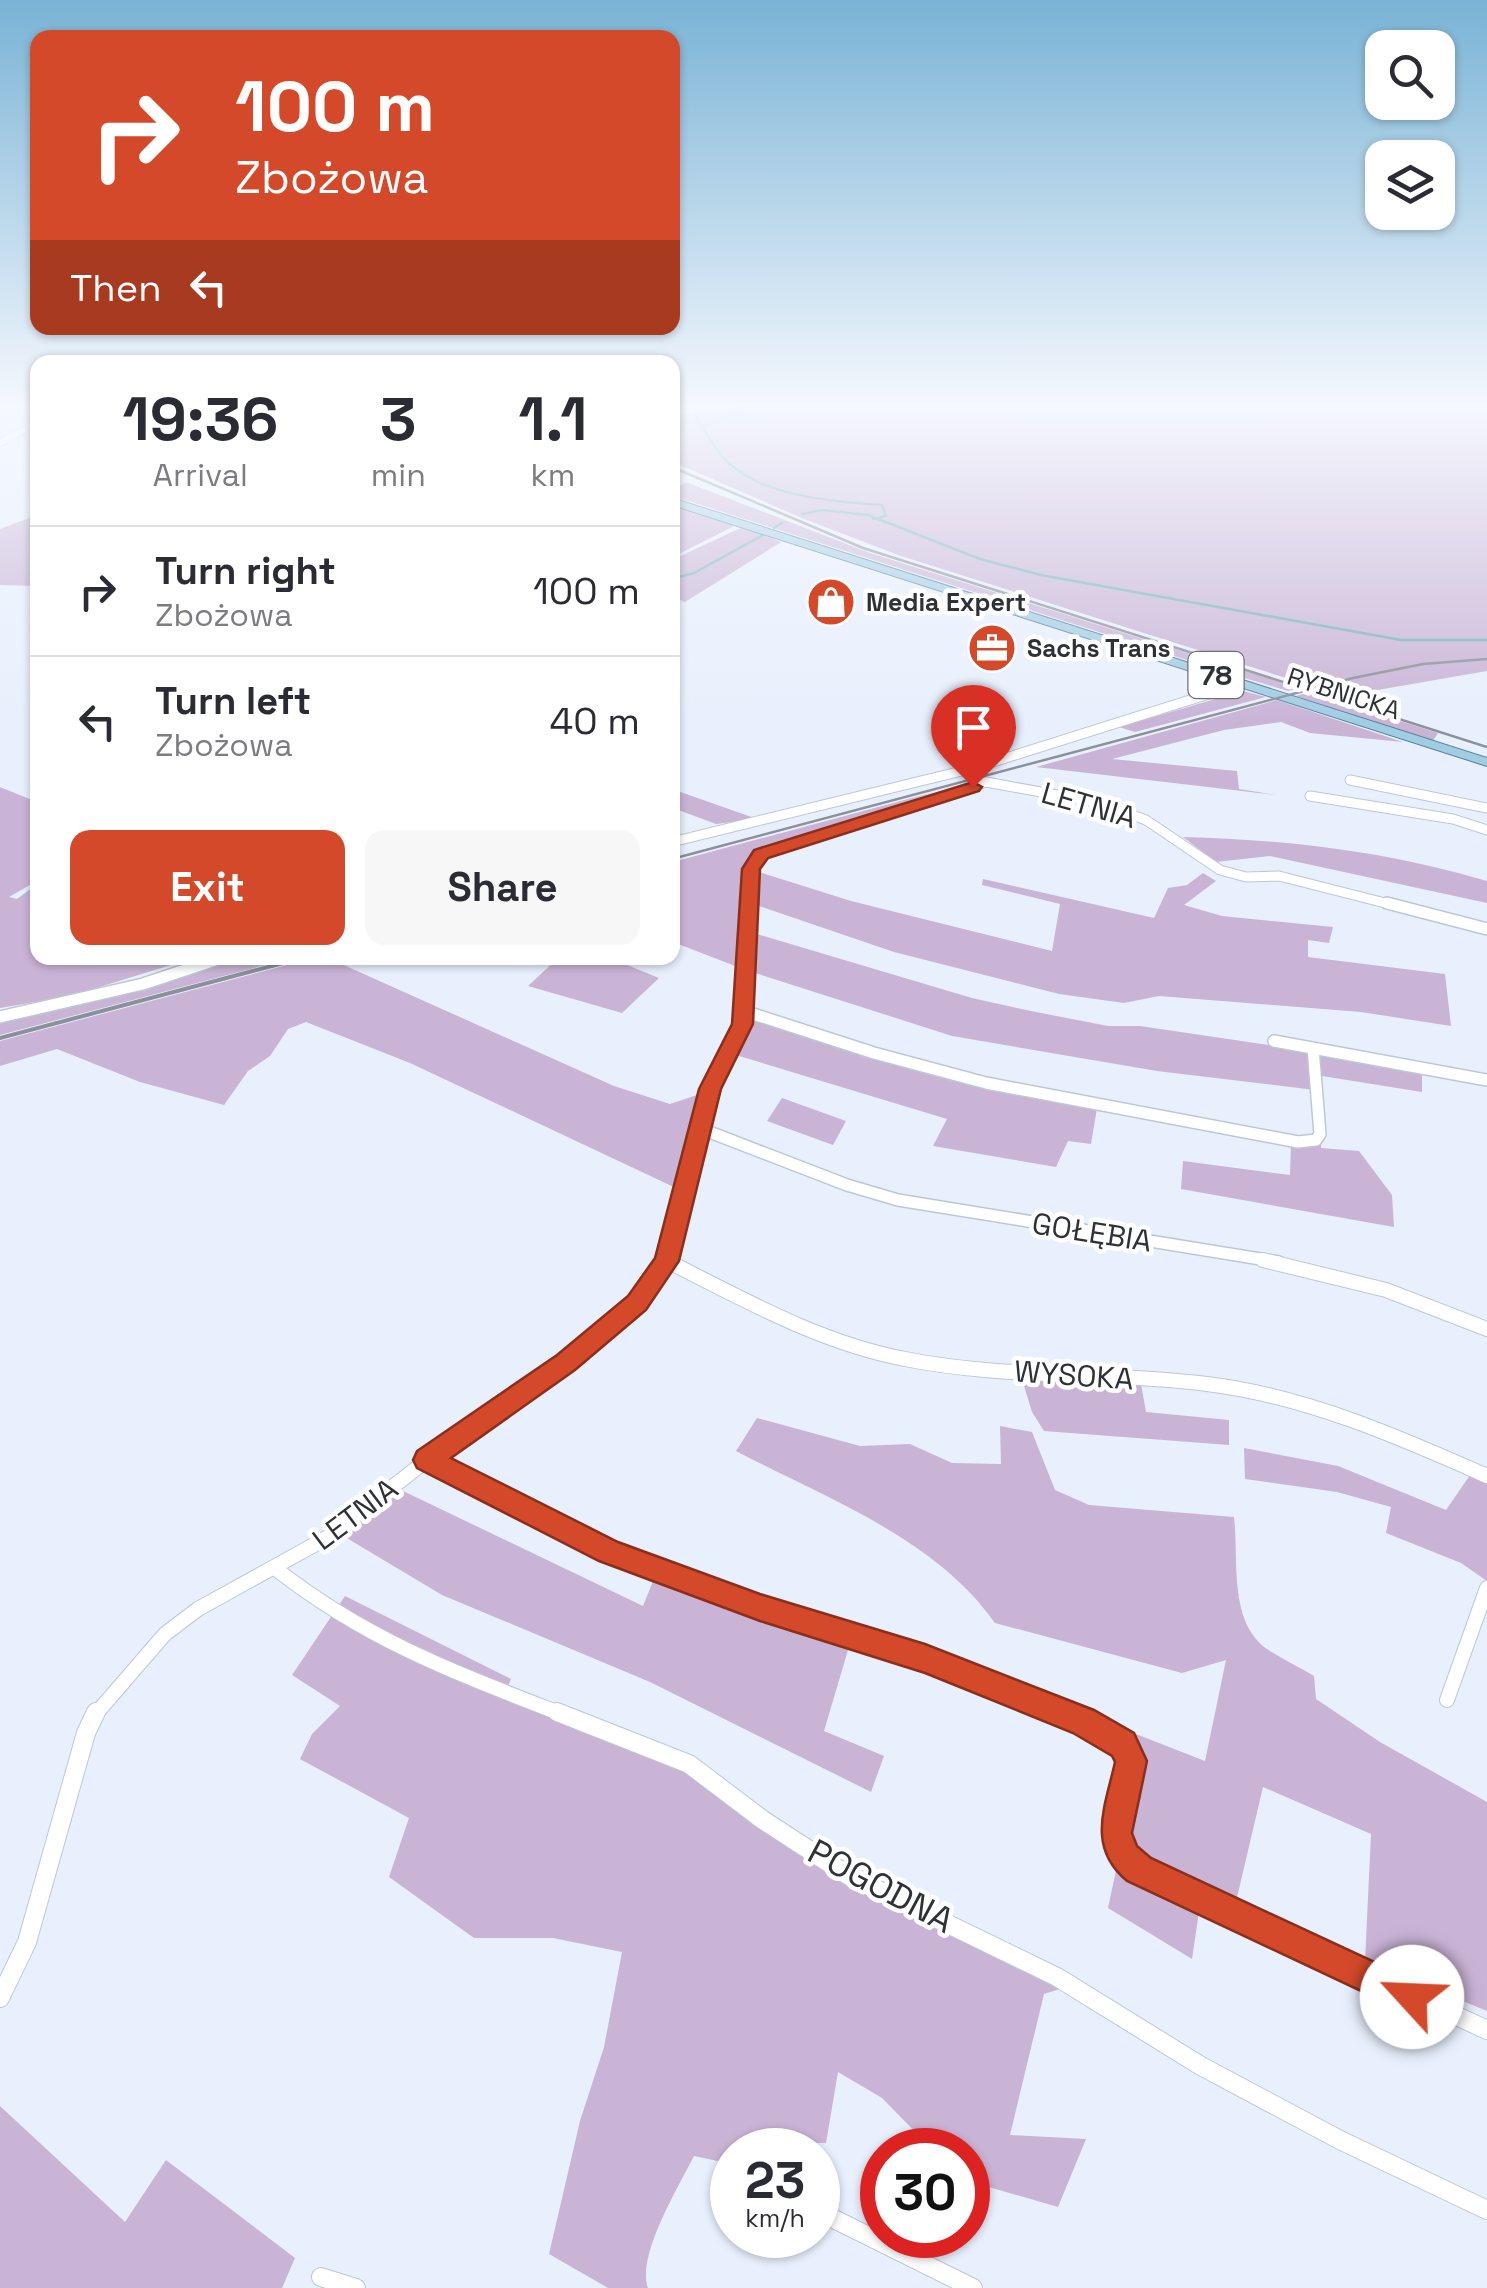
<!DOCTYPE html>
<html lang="en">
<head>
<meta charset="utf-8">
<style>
  body { margin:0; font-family:"Space Grotesk",sans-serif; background:#f7f7f7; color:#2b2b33; height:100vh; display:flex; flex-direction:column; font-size:38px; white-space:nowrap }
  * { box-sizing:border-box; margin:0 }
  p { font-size:32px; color:#7c7c81 }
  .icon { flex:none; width:55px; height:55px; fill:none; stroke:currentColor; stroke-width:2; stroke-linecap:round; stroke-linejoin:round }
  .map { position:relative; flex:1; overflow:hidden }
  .drawer { position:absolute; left:30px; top:355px; width:650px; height:610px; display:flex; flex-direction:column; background:#fff; border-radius:20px; box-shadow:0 2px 8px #0004 }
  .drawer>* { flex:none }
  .banner { position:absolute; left:30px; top:30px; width:650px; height:305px; border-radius:20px; box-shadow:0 2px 8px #0004; background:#d34929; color:#fff; overflow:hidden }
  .buttons { position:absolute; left:1365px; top:30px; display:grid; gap:20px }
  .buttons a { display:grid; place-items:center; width:90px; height:90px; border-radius:20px; background:#fff; box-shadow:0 2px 8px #0004; font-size:50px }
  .speed { position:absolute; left:710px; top:2128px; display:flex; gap:20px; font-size:50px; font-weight:700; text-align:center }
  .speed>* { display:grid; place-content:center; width:130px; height:130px; border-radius:50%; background:#fff; box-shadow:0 2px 8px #0004; line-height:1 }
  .speed small { font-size:25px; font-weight:400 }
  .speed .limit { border:15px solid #d22; background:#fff; color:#111 }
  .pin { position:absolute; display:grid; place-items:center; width:85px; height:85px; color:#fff; margin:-102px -42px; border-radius:50% 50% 50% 0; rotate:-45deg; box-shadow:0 0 10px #0007 }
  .pin .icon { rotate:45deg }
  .me { position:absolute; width:110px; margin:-55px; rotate:295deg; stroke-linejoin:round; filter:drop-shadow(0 0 8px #0008) }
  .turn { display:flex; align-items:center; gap:35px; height:210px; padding:0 40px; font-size:45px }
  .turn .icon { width:130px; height:130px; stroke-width:2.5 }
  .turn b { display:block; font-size:70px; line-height:85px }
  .then { display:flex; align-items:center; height:95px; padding:0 40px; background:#0003; gap:20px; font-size:38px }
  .eta { display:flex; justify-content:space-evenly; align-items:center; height:170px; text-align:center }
  .eta b { font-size:60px; font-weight:600; line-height:70px }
  .cta { display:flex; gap:20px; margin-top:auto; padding:20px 40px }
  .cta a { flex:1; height:115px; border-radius:20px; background:#d34929; color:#fff; font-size:40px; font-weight:600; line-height:115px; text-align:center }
  .cta a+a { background:#f7f7f7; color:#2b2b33 }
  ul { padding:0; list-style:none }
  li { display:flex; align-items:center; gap:30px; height:130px; padding:0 40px; border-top:2px solid #e1e1e2 }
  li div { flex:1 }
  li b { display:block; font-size:38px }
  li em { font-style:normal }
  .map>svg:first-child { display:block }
  .green { fill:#c9b4d6 }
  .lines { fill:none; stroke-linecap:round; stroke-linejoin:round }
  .stream { stroke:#73b2b8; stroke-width:2.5 }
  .minor-far4-casing { stroke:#bcc7d6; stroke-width:8 }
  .minor-far3-casing { stroke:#bcc7d6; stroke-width:11 }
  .minor-far2-casing { stroke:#bcc7d6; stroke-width:14 }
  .minor-far1-casing { stroke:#bcc7d6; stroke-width:16 }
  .minor-casing { stroke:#bcc7d6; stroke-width:20 }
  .primary-casing { stroke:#50819b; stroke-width:2 }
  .minor-far4 { stroke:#fff; stroke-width:6 }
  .minor-far3 { stroke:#fff; stroke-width:9 }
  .minor-far2 { stroke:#fff; stroke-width:11 }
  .minor-far1 { stroke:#fff; stroke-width:14 }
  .minor { stroke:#fff; stroke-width:18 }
  .primary { fill:#a1cde3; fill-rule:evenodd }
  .rail-far1 { stroke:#8b919a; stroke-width:2.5 }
  .rail { stroke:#8b919a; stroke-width:4 }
  .route { fill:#d34929; stroke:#892f1b; stroke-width:2.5 }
  .labels { text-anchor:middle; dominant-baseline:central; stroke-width:9; stroke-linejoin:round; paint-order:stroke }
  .far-poi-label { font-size:25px; font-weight:bold; fill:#2e3238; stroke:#fff; text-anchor:start }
  .far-street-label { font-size:25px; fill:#2e3238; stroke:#fff }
  .shield { fill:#fff; stroke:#6d7074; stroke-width:2.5 }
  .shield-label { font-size:28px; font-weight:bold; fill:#2e3238 }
  .street-label { font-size:30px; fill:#2e3238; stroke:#fff }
  .near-street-label { font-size:35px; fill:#2e3238; stroke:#fff }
</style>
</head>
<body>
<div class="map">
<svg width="1487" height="2288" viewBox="0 0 1487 2288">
  <rect width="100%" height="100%" fill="#e8f0fd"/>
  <path class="green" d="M749 403H1487V671L1343 696 901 556 804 519 673 462V418L679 414 747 406Z
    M686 482 870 553 1299 688 1288 691 1215 669 673 496V490Z
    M673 503 738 524 673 557Z
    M37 515V586L0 585V529Z
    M745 526 781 542 685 602 673 597 672 560Z
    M1243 691 1266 697 1135 732 1119 727Z
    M1309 692 1438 733 1433 741 1296 696Z
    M1277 700 1403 742 1310 733 1281 722 1224 730 1112 759 1237 771 1239 789 1277 795 1036 767Z
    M0 787 37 802V881L9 897 17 899 37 884 38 958H194L70 996 0 1008Z
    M672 789 757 819 716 824 673 808Z
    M934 792 761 851 749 862 735 966 673 942V862Z
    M1183 837C1290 840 1384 851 1487 881V903L1270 856 1216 862Z
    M759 872 851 901 1052 951 1060 904 982 885 983 879 1154 918 1168 888 1187 885 1203 873 1216 881 1184 905 1222 916 1333 927 1329 943 1308 940V957L1445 974 1451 1026 1361 1012 1159 996 1124 1003 1059 994 894 952 759 906 753 903Z
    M750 932 972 998 1031 1011 1108 1026H1140L1309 1051 1315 1090 1157 1071 952 1036 752 972Z
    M241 958 288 959 0 1035V1023L138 990Z
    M314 958H328L614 1086 670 1104 700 1094 678 1189 410 1063 306 1022 288 1029 270 1056 248 1071 224 1105 140 1082 57 1049 0 1066V1041Z
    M558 958H610L659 978 622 1013 528 986Z
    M750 1017 1097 1108 1091 1144 1068 1141 1056 1167 933 1146 947 1119 736 1055Z
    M1325 1054 1422 1069V1092L1322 1076 1318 1057Z
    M782 1098 846 1121 833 1145 767 1121Z
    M1321 1141V1148L1359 1151 1392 1195 1394 1227 1181 1189 1183 1161 1290 1175 1291 1143Z
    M1021 1376 1141 1384 1146 1412 1229 1420V1445L1044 1431 1032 1412Z
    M757 1418 860 1446 910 1444 952 1463 1001 1464 1000 1426 1032 1432 1055 1490 1089 1505 1234 1517C1239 1559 1228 1621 1267 1649 1282 1659 1299 1667 1314 1676L1316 1699 1380 1742 1487 1802V2011L1365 1961 1371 1834 1263 1787 1235 1906 1148 1866 1131 1852 1126 1832 1134 1755 1123 1729 1205 1761 1226 1660 1182 1673 995 1623C934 1537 827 1499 736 1451Z
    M1244 1448 1338 1466 1446 1510 1477 1465 1487 1469V1581L1461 1563 1386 1533 1391 1507 1337 1492 1245 1479Z
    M401 1490 643 1606 655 1576 851 1640 824 1731 884 1756 871 1792 650 1682 442 1595 340 1534Z
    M345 1596 511 1679 505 1694 682 1765 828 1872 1060 1989 1044 1994 1010 2135 1086 2139 1058 2207 968 2181V2150H933L882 2098 838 2072 826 2143H793L765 2132 756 2150H732V2164L694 2156C679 2186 636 2256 648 2288H608L549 2254 580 2121 604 2047 622 1952 553 1938H474L389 1877 409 1818 300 1759 312 1734 340 1706 292 1675Z
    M1118 1861 1200 1905 1192 1959 1108 1908Z
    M0 2106 125 2222 166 2160 295 2258 282 2288H0Z"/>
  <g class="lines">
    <path class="stream" d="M695 414C705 431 716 452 731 465 768 497 836 502 882 505L886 516 873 519
      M704 426 738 412
      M802 514 822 510 868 515 980 559 1041 575 1401 640H1487
      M774 528 782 523
      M672 579 694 573 763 535
      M34 590 38 592"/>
    <g class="minor-far4-casing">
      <path id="minor-far4" d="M0 443 38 422"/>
    </g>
    <g class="minor-far3-casing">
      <path id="minor-far3" d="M1350 780 1487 808
        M1310 796 1453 819 1487 830
        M672 842 974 768 1228 688 1236 682
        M749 906 751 869 761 854 986 782 1096 802 1146 820 1220 870 1246 877 1279 876 1397 906"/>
    </g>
    <g class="minor-far2-casing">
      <path id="minor-far2" d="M1387 903 1487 929
        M744 1011 874 1053 986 1083 1298 1142 1316 1140 1320 1134 1313 1048
        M0 1017 143 984 221 958
        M1274 1041 1487 1080
        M699 1128 847 1185 898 1200 1279 1262
        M666 1262 710 1089 743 1024 749 903"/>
    </g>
    <g class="minor-far1-casing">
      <path id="minor-far1" d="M1263 1260 1386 1290 1487 1329
        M667 1261C743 1299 820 1343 905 1359 1004 1379 1107 1371 1207 1384 1305 1396 1397 1436 1487 1476
        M427 1460 609 1551 760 1607 925 1658 1068 1715
        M276 1569C368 1641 456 1673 564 1715
        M1447 1700 1487 1588
        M95 1715 165 1634 198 1609 330 1536 427 1460 566 1362 637 1303 667 1260"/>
    </g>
    <g class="minor-casing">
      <path id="minor" d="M557 1712 689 1764 763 1820 849 1876 1057 1977 1201 2066 1340 2140 1487 2210
        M1061 1712C1080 1720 1112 1730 1124 1746 1152 1781 1087 1828 1139 1869L1487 2030
        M0 1998 27 1942 86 1733 96 1712
        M818 2211 973 2288
        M321 2277 356 2288"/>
    </g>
    <g class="primary-casing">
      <path id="primary" d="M672 498 1487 758V766L672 505Z"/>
    </g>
    <use href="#minor-far4" class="minor-far4"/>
    <use href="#minor-far3" class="minor-far3"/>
    <use href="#minor-far2" class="minor-far2"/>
    <use href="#minor-far1" class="minor-far1"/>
    <use href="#minor" class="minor"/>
    <use href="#primary" class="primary"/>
    <path class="rail-far1" d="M672 467 863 548 1487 747
      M672 859 1353 678 1423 664 1487 659"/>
    <path class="rail" d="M0 1038 302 958"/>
  </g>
  <linearGradient id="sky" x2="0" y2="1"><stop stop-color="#79b3d5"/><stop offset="0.56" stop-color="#f5f8fe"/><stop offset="1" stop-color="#f5f8fe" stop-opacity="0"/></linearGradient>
  <rect width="1487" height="723" fill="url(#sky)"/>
  <path class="route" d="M973 782 982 787 979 791 768 858 760 869 753 1024 721 1089 679 1261 646 1310 575 1370 451 1458 618 1542 760 1594 925 1644 1094 1710 1134 1733 1147 1761 1132 1833 1137 1846 1151 1858 1424 1985 1429 1997 1424 2009 1412 2015 1127 1881C1086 1847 1105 1807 1115 1762L1112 1756 1073 1733 925 1673 760 1621 599 1561 417 1468 413 1460 417 1451 557 1355 628 1296 655 1258 699 1089 732 1024 742 869 754 850Z"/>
  <defs>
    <g id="shop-disc" transform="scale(2.5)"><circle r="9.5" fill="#d34929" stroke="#fff"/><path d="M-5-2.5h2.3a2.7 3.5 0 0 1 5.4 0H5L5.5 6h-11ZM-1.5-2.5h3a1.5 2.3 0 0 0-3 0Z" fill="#fff"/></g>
    <g id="office-disc" transform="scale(2.5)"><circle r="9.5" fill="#d34929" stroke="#fff"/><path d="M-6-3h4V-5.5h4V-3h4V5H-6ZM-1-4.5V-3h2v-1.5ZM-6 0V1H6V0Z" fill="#fff"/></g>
  </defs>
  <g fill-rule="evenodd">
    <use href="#shop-disc" x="831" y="602"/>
    <use href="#office-disc" x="992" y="648"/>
  </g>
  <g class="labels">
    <g class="far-poi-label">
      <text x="866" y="602">Media Expert</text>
      <text x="1027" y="648">Sachs Trans</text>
    </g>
    <g class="far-street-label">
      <text transform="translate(1344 693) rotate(18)">RYBNICKA</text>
    </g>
    <rect class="shield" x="1188.5" y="652" width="55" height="46" rx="8"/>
    <g class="shield-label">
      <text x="1216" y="675">78</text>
    </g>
    <g class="street-label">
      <text transform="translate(1089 805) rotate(16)">LETNIA</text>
      <text transform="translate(1092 1232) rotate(9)">GOŁĘBIA</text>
      <text transform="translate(1074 1375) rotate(4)">WYSOKA</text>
      <text transform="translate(355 1514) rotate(-37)">LETNIA</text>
    </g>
    <g class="near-street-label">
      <text transform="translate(881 1886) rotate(28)">POGODNA</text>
    </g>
  </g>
</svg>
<div class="buttons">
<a><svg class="icon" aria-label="search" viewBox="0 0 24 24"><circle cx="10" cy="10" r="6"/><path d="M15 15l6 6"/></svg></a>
<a><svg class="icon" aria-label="layers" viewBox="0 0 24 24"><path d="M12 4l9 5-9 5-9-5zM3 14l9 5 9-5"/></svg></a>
</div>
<div class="speed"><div>23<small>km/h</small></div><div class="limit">30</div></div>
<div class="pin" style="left:973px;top:787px;background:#d93025"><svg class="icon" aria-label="arrive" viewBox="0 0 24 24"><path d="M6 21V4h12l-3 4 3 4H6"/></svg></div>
<svg class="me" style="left:1412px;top:1997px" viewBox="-20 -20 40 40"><circle r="19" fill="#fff"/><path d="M0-13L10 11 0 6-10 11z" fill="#d34929"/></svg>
<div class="banner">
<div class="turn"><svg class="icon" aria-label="right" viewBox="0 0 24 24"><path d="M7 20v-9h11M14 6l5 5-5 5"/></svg><div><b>100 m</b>Zbożowa</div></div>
<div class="then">Then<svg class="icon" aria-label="left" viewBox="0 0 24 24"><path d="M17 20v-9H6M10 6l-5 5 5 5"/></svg></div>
</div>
<section class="drawer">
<div class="eta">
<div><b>19:36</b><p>Arrival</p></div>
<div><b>3</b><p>min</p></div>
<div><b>1.1</b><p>km</p></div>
</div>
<ul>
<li><svg class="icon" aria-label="right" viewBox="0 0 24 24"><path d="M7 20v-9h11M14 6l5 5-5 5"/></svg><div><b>Turn right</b><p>Zbożowa</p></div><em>100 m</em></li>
<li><svg class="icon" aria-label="left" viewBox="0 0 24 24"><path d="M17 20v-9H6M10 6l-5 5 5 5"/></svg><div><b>Turn left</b><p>Zbożowa</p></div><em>40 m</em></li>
</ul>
<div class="cta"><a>Exit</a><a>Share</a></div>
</section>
</div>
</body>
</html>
